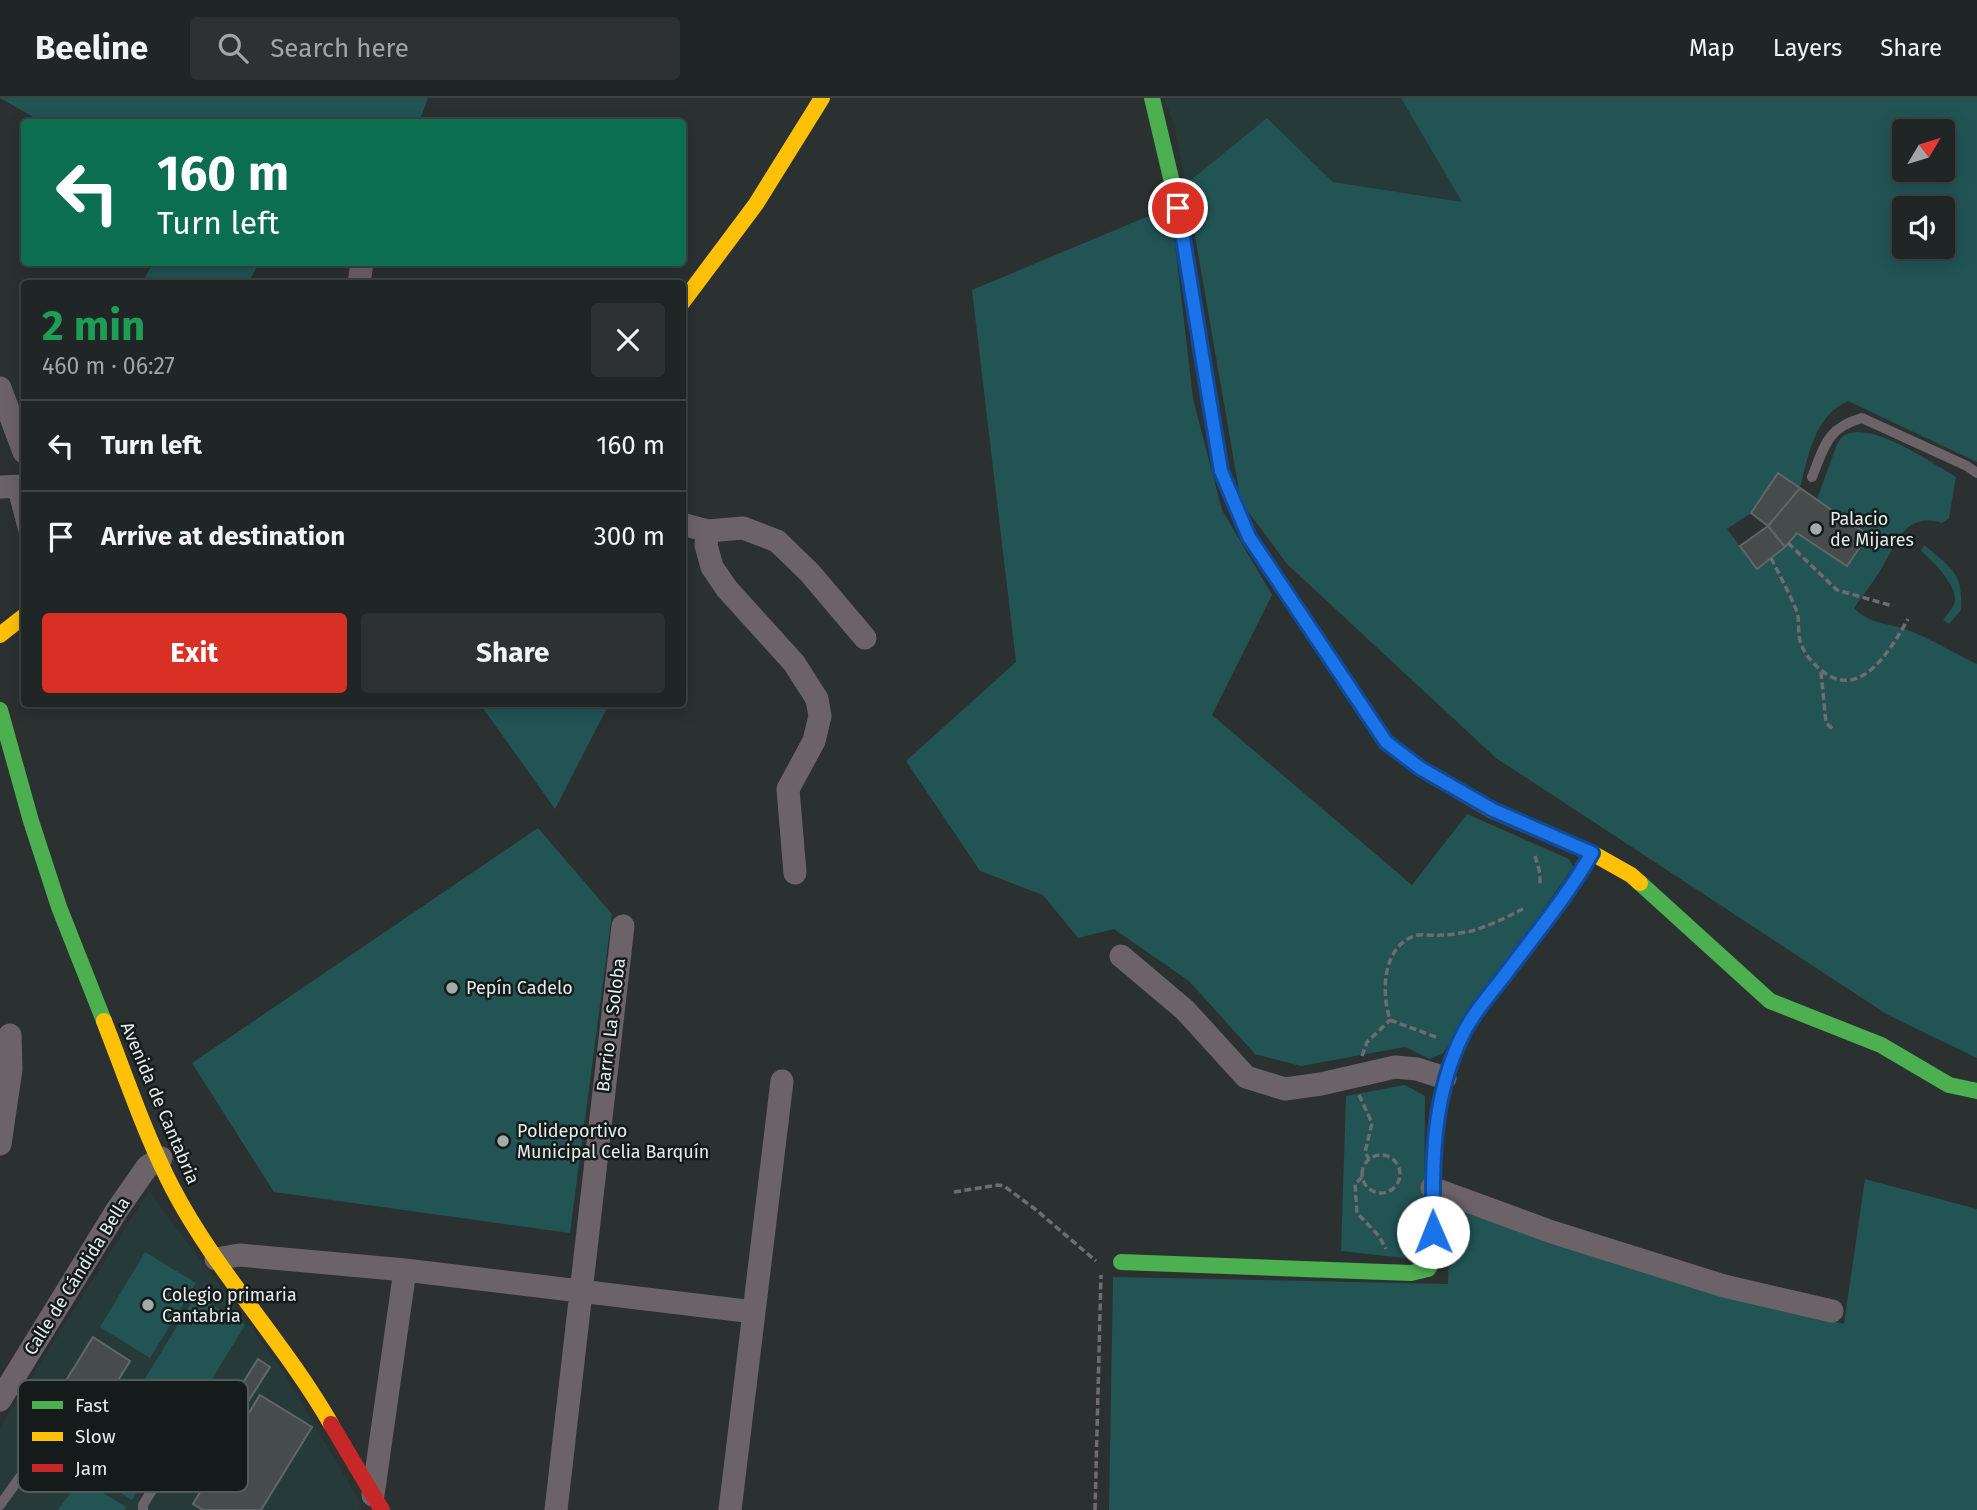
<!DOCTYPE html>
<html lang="en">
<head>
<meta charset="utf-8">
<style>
  body { margin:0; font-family:"Fira Sans",sans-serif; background:#2d3132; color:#f1f3f6; height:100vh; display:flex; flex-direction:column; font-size:26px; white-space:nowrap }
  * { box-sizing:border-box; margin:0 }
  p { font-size:23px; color:#a2a5a7 }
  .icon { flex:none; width:38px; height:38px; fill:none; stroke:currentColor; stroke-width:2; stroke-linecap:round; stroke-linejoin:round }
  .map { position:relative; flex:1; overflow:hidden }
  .sheet { position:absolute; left:21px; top:182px; width:665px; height:427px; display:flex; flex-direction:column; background:#202525; border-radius:7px; box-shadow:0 4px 18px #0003,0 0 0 2px #3d4242 }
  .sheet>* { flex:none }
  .banner { position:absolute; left:21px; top:21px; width:665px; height:147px; border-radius:7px; box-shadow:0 4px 18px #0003,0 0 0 2px #3d4242; background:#0b6e4f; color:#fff; overflow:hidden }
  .needle { width:46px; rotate:52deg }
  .controls { position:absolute; left:1892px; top:21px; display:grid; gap:14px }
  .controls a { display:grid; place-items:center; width:63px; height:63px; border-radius:7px; background:#202525; box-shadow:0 4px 18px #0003,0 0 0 2px #3d4242; font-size:35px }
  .pin { position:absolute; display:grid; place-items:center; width:60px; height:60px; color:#fff; margin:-30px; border:4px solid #fff; border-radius:50%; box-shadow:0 2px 7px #0007 }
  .me { position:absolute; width:77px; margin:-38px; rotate:359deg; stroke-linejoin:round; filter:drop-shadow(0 0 5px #0008) }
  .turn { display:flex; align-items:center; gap:24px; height:147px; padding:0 21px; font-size:32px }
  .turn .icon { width:91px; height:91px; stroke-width:2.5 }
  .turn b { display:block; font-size:49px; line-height:60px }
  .round { display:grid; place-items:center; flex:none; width:74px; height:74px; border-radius:7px; background:#2d3132 }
  .head { display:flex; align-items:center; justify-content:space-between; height:119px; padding:0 21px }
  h1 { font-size:42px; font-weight:700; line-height:52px; color:#1e9e55 }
  .button { display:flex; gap:14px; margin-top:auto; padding:14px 21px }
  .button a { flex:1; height:80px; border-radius:7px; background:#d93025; color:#fff; font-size:28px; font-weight:700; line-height:80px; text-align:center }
  .button a+a { background:#2d3132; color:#f1f3f6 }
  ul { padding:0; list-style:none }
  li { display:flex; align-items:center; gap:21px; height:91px; padding:0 21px; border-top:2px solid #3d4242 }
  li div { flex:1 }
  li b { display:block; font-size:26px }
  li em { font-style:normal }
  header { display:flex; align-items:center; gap:42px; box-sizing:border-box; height:98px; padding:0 35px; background:#202525; border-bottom:2px solid #3d4242 }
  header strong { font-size:33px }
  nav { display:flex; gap:38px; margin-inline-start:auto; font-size:24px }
  .search { width:490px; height:63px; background:#2d3132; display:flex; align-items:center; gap:18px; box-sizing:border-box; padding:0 24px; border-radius:7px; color:#a2a5a7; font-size:26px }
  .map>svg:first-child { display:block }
  .built { fill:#273a3a }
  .green { fill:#225454; fill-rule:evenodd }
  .building { fill:#464b4b; stroke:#616666; stroke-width:2 }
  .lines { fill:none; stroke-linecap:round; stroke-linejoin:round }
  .path { stroke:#6f6b6e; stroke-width:3.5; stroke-dasharray:7 3.5; stroke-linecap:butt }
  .lane { stroke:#6c6369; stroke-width:10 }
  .street { stroke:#6c6369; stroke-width:23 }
  .fast { stroke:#4caf50; stroke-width:16 }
  .slow { stroke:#ffc107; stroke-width:16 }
  .jam { stroke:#c62828; stroke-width:16 }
  .route-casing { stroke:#114b97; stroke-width:18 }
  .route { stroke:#1a73e8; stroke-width:12 }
  .poi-dot { fill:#a3abab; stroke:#151b1b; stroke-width:2.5 }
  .labels { text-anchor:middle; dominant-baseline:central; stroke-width:5; stroke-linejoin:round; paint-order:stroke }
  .poi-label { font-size:18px; fill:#e4ecec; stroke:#151b1b; text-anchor:start }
  .street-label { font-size:18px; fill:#e4ecec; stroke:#151b1b }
  .key { fill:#151b1b; stroke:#535a5a; stroke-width:2 }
  .key-label { font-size:19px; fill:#e4ecec }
</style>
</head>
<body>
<header>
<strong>Beeline</strong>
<div class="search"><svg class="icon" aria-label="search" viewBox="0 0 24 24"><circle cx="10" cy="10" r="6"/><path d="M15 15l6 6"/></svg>Search here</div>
<nav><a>Map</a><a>Layers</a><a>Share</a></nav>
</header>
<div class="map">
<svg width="1977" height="1412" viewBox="0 0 1977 1412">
  <rect width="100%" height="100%" fill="#2b3131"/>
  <path class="built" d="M1164 0H1401L1463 104 1333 84 1267 20 1186 86 1175 29Z
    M149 1093 282 1272 361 1406 357 1412H0V1329Z"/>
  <path class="green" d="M0 0H428L419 24H42Z
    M1401 0H1977V364L1848 303C1815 317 1808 358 1800 390L1778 375 1751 415 1727 431 1757 471 1785 449 1797 435 1847 468 1868 437 1817 401 1837 346C1855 310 1932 366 1956 379L1949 420 1942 425C1904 413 1896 448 1880 473 1872 486 1862 498 1854 510 1869 525 1880 524 1898 529 1924 536 1953 555 1977 566V960L1888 917 1496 660 1287 466 1241 404 1186 86 1267 20 1333 84 1462 104ZM1904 33H1942V72H1904ZM1904 110H1942V149H1904Z
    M1151 117 1173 128 1193 301 1222 412 1272 497 1212 617 1412 787 1467 716 1569 761 1573 769 1443 955 1430 961 1405 949 1301 968 1255 956 1189 883 1114 831 1078 840 1043 797 980 773 906 663 1016 564 972 192Z
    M153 165V164L259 165 248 185H142Z
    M1924 447C1951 470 1963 474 1961 512L1949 526 1943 522C1947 516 1954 510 1955 503 1957 487 1932 462 1921 453Z
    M480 606H609L555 711Z
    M538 730 612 816 570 1135 274 1094 192 965Z
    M1405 987 1425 998 1424 1152 1415 1161 1341 1153 1346 998Z
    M1865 1081 1977 1111V1412H1109L1113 1179 1448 1186 1451 1105 1641 1172 1844 1226Z
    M145 1154 196 1185 150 1260 100 1229Z
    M196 1197 245 1227 186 1324 137 1294Z
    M105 1351 147 1376 132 1402 90 1376Z
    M81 1381 126 1409 125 1412H58Z"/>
  <path class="building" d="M1778 375 1800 390 1768 428 1751 415Z
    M1800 390 1868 437 1847 468 1797 435 1785 449 1768 428Z
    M1768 428 1785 449 1757 471 1740 448Z
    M93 1239 130 1263 74 1354 36 1331Z
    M258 1261 270 1269 239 1318 227 1310Z
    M260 1297 312 1329 261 1412H203L193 1406Z"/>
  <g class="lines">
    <path class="path" d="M1788 445 1837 492 1893 508
      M1771 460C1780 478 1790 496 1797 514 1800 524 1797 536 1801 546 1805 556 1812 565 1821 572 1860 605 1891 551 1908 521
      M1821 574 1826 625 1834 632
      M1535 758 1540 775V788
      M1436 939 1390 922C1381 894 1382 846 1418 837 1424 836 1433 838 1440 837 1450 837 1462 835 1472 833 1489 828 1507 819 1523 811
      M1362 958 1367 944 1390 922
      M1359 997 1372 1025 1365 1054 1369 1061
      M1362 1076a19 19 0 1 1 38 0a19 19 0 1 1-38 0Z
      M1362 1079 1355 1086 1357 1115 1379 1138 1386 1151
      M954 1094 998 1087 1004 1088 1035 1111 1096 1163
      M1095 1412 1101 1177"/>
    <path class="lane" d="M1812 379C1825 347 1827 330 1862 320L1967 368 1977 375
      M12 390 24 435
      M0 1407 33 1361
      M143 1412V1407L179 1348"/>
    <path class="street" d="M359 186 362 164
      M0 290 24 354
      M0 389 24 388
      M682 426 708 433 743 430 777 443 810 475 865 540
      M708 433 706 447 712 469 727 491 794 565 817 601 820 618 814 643 788 691 795 775
      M1121 858 1185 912 1246 979 1285 991 1321 986 1395 969 1417 971 1445 980
      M0 1046 11 971 10 937
      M1432 1090 1552 1134 1724 1188 1832 1213
      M216 1161 239 1157 405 1172 754 1214
      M0 1302 117 1112 147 1069 161 1060
      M373 1397 405 1172
      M556 1412 623 828
      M730 1412 782 983"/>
    <path class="fast" d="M1152 0 1178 110 1221 373 1249 439 1315 538
      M0 612 31 723 59 809 104 923
      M1640 785 1770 903 1881 947 1949 987 1977 993
      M1121 1164 1411 1175 1428 1171 1432 1165 1433 1156C1432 1074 1428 985 1476 914"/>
    <path class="slow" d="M682 205 756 106 822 0
      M0 537 24 518
      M1315 538 1386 644 1420 670 1493 713 1592 755 1631 777 1640 785
      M104 923C126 979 145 1037 173 1091 217 1175 284 1244 331 1326"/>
    <path class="jam" d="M1476 914 1562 802 1592 755
      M331 1326 382 1412"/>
  </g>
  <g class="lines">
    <g class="route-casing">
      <path id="route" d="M1178 110 1221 373 1249 439 1386 644 1420 670 1493 712 1592 755C1568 797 1537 834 1508 873 1493 893 1475 912 1464 934 1432 997 1432 1065 1433 1134"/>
    </g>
    <use href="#route" class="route"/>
  </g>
  <g class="poi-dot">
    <circle cx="1816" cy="431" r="7"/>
    <circle cx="452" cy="890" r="7"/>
    <circle cx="503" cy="1043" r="7"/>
    <circle cx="148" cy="1207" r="7"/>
  </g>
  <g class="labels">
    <g class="poi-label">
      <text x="1830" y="421">Palacio<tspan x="1830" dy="21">de Mijares</tspan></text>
      <text x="466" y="890">Pepín Cadelo</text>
      <text x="517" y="1033">Polideportivo<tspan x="517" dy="21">Municipal Celia Barquín</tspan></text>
      <text x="162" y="1197">Colegio primaria<tspan x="162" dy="21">Cantabria</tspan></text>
    </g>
    <g class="street-label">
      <text transform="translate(611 927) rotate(-83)">Barrio La Soloba</text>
      <text transform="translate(160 1005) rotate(67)">Avenida de Cantabria</text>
      <text transform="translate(77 1178) rotate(-58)">Calle de Cándida Bella</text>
    </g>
  </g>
  <rect x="18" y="1282" width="230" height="112" rx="10" class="key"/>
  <rect x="32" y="1303" width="31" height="8" fill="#4caf50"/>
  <rect x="32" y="1334" width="31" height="9" fill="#ffc107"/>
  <rect x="32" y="1366" width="31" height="8" fill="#c62828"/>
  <g class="key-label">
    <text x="75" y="1314">Fast</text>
    <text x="75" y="1345">Slow</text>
    <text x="75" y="1377">Jam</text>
  </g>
</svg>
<div class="controls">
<a><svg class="needle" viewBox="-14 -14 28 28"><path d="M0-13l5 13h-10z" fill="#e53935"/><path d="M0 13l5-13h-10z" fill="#a2a5a7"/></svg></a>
<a><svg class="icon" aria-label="sound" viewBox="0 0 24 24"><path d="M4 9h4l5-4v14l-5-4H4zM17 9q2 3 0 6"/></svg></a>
</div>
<div class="pin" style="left:1178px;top:110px;background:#d93025"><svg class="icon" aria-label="arrive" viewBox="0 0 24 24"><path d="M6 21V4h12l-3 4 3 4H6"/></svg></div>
<svg class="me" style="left:1433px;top:1134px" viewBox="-20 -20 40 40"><circle r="19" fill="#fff"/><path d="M0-13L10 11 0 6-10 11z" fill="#1a73e8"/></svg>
<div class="banner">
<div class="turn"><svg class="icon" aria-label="left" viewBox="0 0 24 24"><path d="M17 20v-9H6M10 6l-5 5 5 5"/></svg><div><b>160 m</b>Turn left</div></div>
</div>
<section class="sheet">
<div class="head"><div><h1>2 min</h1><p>460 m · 06:27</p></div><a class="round"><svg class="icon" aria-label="close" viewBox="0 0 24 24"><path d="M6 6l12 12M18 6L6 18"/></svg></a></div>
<ul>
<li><svg class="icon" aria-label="left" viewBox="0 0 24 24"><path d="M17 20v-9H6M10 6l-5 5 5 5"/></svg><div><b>Turn left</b></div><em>160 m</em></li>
<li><svg class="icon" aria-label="arrive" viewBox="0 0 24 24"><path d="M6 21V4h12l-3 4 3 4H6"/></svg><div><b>Arrive at destination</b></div><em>300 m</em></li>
</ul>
<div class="button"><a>Exit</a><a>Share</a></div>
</section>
</div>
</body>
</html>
